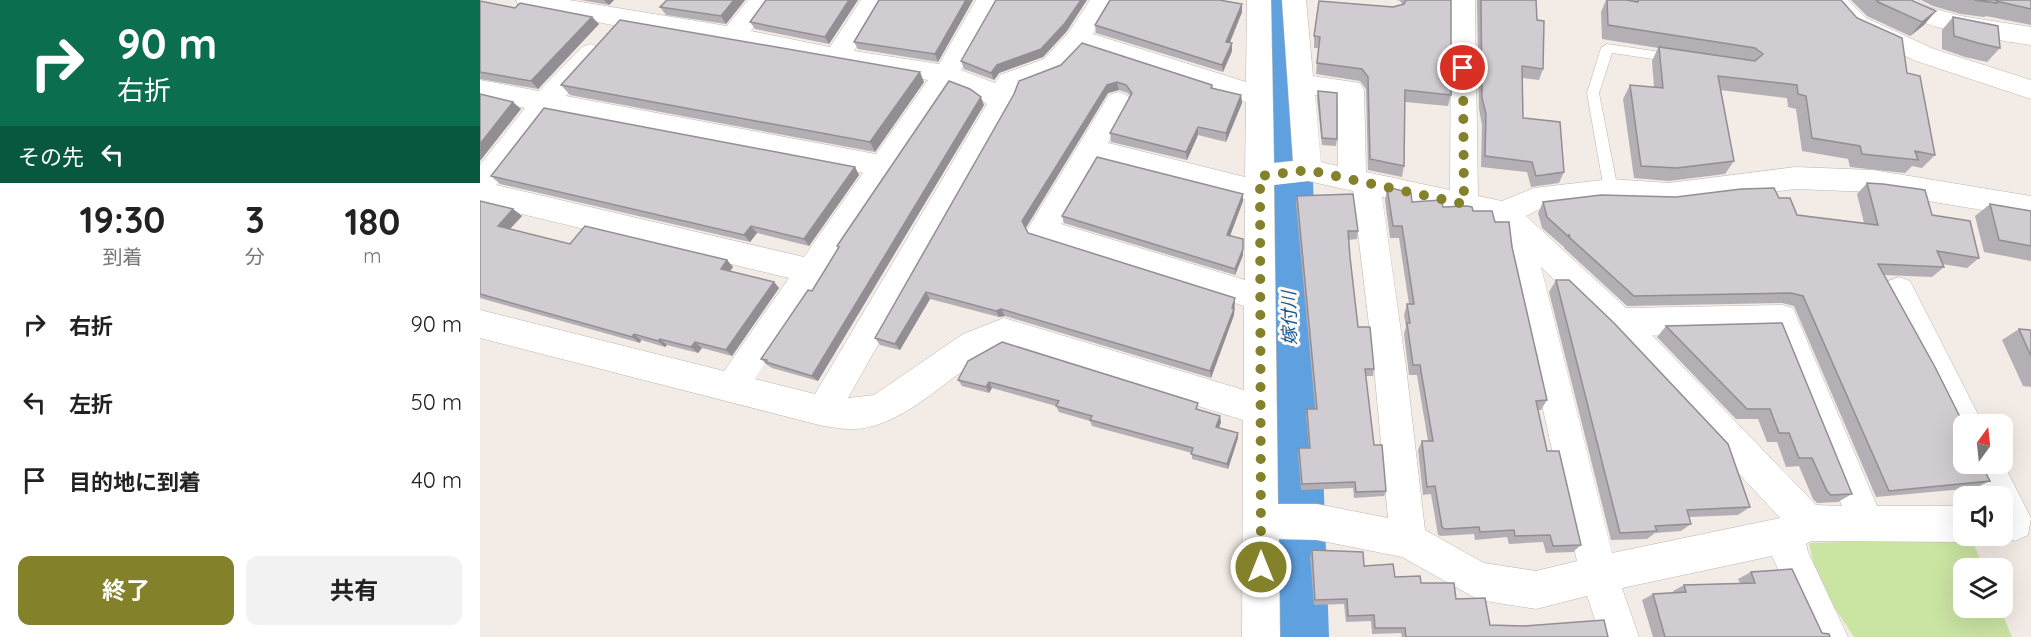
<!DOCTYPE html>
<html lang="ja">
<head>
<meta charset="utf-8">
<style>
  body { margin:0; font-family:Quicksand,"Noto Sans JP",sans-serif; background:#f2f2f2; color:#222; height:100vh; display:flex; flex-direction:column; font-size:22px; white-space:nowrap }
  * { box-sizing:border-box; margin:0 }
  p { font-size:20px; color:#767676 }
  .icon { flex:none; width:33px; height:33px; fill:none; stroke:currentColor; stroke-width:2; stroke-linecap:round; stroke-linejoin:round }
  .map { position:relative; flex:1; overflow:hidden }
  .panel { display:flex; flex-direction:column; background:#fff; width:480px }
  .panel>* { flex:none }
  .hud { background:#0b6e4f; color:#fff; overflow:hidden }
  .needle { width:39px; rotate:15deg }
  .controls { position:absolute; left:1473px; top:414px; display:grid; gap:12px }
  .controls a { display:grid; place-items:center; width:60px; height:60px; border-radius:12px; background:#fff; box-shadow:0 6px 24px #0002; font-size:30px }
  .pin { position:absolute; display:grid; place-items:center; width:51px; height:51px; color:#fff; margin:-26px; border:3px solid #fff; border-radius:50%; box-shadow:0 2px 6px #0007 }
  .me { position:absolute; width:66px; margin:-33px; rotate:0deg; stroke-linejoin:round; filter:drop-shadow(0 0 4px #0008) }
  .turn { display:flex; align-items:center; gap:21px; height:126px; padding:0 18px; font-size:27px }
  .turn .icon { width:78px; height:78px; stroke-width:2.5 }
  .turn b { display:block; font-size:42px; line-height:51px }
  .then { display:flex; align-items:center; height:57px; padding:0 18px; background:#0003; gap:12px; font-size:22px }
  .eta { display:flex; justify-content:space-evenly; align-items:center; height:102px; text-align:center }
  .eta b { font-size:36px; font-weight:700; line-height:42px }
  .button { display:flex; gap:12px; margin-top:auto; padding:12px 18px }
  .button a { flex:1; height:69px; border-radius:12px; background:#838129; color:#fff; font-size:24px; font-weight:700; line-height:69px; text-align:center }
  .button a+a { background:#f2f2f2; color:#222 }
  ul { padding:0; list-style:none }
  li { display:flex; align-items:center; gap:18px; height:78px; padding:0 18px }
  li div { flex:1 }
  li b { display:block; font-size:22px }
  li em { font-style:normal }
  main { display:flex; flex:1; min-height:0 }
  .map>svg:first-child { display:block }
  .green { fill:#cae4a2 }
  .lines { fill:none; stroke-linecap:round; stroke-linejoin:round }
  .river { fill:#5fa0df; fill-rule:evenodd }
  .service-casing { stroke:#bcb5af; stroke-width:1 }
  .minor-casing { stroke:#bcb5af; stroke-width:1 }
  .service { fill:#fff; fill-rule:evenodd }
  .minor { fill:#fff; fill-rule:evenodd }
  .wall { fill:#b4afb5 }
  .shaded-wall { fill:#928e93 }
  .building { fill:#d1cbd2; stroke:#928e93; stroke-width:1.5 }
  .route { stroke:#838129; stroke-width:10; stroke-dasharray:0 18 }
  .labels { text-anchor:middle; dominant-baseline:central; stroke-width:6; stroke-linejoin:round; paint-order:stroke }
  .water-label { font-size:18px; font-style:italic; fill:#135993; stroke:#fef9f5 }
</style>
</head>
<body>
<main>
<section class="panel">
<div class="hud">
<div class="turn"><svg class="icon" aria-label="right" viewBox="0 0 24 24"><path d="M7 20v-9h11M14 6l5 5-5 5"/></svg><div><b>90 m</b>右折</div></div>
<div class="then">その先<svg class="icon" aria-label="left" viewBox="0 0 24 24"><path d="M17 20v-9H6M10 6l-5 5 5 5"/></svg></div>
</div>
<div class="eta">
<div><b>19:30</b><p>到着</p></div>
<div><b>3</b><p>分</p></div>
<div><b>180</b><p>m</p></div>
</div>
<ul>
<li><svg class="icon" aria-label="right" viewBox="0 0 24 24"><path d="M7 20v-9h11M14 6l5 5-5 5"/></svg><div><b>右折</b></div><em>90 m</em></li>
<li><svg class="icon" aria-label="left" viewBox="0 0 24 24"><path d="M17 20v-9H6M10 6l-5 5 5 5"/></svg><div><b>左折</b></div><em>50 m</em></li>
<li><svg class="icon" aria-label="arrive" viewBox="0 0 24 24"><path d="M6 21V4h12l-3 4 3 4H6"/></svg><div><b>目的地に到着</b></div><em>40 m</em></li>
</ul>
<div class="button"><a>終了</a><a>共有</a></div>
</section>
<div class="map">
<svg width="1551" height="637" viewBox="0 0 1551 637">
  <rect width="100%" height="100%" fill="#f3ebe5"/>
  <path class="green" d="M1491 538 1504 568H1484V608H1520L1532 637H1374L1337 581 1329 543Z"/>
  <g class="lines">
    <path class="river" d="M773 0H817L833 181 849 637H779L781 181Z"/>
    <g class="service-casing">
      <path id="service" d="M1127 44 1194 54 1200 58 1194 62 1132 53 1119 93 1138 190 1131 195 1124 190 1107 93 1121 48Z"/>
    </g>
    <g class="minor-casing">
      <path id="minor" d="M36 0H89L247 26 268 0H293L271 31 350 47 381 0H405L374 51 459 64 496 0H520L481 70 515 83 520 75 564 59 589 32 610 0H634L613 34 766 82 767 0H791L794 163 813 161 802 0H826L833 76 880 83 884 90 886 172 970 190 971 0H995L998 196 1022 201 1054 188 1131 179 1189 183 1315 167 1393 170 1551 196V218L1393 192 1315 189 1189 205 1131 201 1058 210 1046 216 1146 308 1302 305 1313 308 1397 506H1484V536H1497L1484 542 1331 541 1326 544 1328 552 1368 637H1329L1292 556 1142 588 1159 637H1121L1107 596 1056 609 999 600 922 557 837 540 799 539 800 637H762L763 420 525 346C474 367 431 425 376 429 365 430 353 427 343 426L0 338V310L244 371 309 278 0 204V165L45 108 0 98V80L59 91 102 47 111 44 120 47 124 53 86 96 396 154 448 80 357 66 253 45 142 27 48 8 39 6ZM603 49 766 102 765 177 628 143 651 102 647 95 638 92 629 95 547 230 552 238 764 306V390L524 318 483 334 394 395 368 398 535 101 540 88 582 71ZM471 86 494 95 507 104 335 394 275 379ZM835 95 858 98V166L841 162ZM71 113 383 173 324 257 16 185ZM617 161 765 199V280L581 224ZM828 181 873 191 894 367 908 518 837 504H798L794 185ZM902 197 1015 223 1026 233 1029 258 1097 561 1056 571 1004 563 945 530 926 367ZM1061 267 1128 332 1300 518 1132 553ZM1292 332 1362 506 1336 505 1172 335Z
        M1342 0H1368L1386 18 1454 49 1551 80V99L1436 61 1368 30Z
        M1407 0H1436L1452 8 1481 16 1551 27V45C1518 40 1424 28 1407 0Z
        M1419 277 1430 281 1503 424H1484V439L1474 435 1404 290 1408 281Z
        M1522 461 1551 518 1548 535 1535 541 1522 536V496H1504L1489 464H1522Z"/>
    </g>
    <use href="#service" class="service"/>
    <use href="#minor" class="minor"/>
  </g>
  <path class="wall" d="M101 0H134L129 5Z
    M265 0 246 24 186 15 180 7Z
    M378 0 349 44 275 29 270 22Z
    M399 0H493L458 62 378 49 374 42Z
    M917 0H971V95L968 106 925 102 924 166 922 177 888 170 886 89 880 81 836 74 838 48H834V36L923 5 920 1Z
    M997 0H1056L1057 20 1063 69 1059 80 1042 78 1043 118 1084 172 1079 183 1051 187 1047 172 1001 167 1002 125 999 109Z
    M1126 0H1361L1427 73 1455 155 1442 168 1432 166 1425 173 1370 167 1368 159 1322 151 1316 109 1308 107 1307 98 1240 90 1254 161 1245 174 1189 181 1154 178 1143 99 1150 85 1174 87 1172 61 1178 48 1122 39 1121 12Z
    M1371 0H1431L1444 25 1430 36 1387 16Z
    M1441 0H1551V25L1506 16 1504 17 1481 14 1453 6Z
    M0 1 35 8 112 17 119 24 58 89 0 79Z
    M762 12 749 43 752 51 743 72 616 33 615 25Z
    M1473 17 1520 48 1507 62 1485 57 1462 49V30Z
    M587 31 563 57 519 73 514 80 484 69 481 61Z
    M581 65 732 85 733 88 761 95 762 103 746 142 718 135 707 160 631 142 630 133 650 96 648 93 639 90 628 93 546 228 548 233 755 298 754 315 731 378 525 316 519 317 450 299 420 350 400 345 395 338Z
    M444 82 395 152 90 95 81 85Z
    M838 91 857 139 856 146 842 145 837 98Z
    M504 105 338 381 292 368 287 365 281 359 332 291 358 249 357 246Z
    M375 167 379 175 329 246 277 233 270 242 20 184 11 176Z
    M1387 183 1452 215 1499 258 1487 268 1462 264 1464 267 1452 277 1404 275 1482 421 1480 423 1510 481 1495 488 1396 497 1314 306 1302 303 1147 306 1084 248V247L1062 228 1058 213 1063 202 1196 197 1299 198 1317 215 1384 223 1377 194Z
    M907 187 932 202 993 211 1015 222 1032 247 1067 400 1061 410H1058L1067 451 1101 545 1093 552 1066 553 1063 542 1029 544 1027 537 995 540 994 534 961 536 958 535 951 494 943 495 938 450 942 441H948L937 375H929L924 334 926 327 924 315 927 304H929L919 238H910L905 200Z
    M763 194V201L750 236 763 239V255L755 275 584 223 582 216Z
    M817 196 878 231 877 239 868 240 878 327 894 369 893 376H885L894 445 906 491 904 496 874 498 873 488 821 490 818 455 819 448H829L826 416 827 409H835L816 204Z
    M0 201 33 209 42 216 30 229 90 244 247 260 253 267 250 271 294 282 299 288 252 356 222 348 218 353 187 345 185 347 161 340 160 343 0 298Z
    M1510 204 1551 211V261L1504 252 1495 216Z
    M1076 280 1270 507 1258 515 1209 517 1211 524 1201 531 1175 533 1167 539 1131 540 1069 292Z
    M1302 323 1372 494 1358 502 1337 503 1333 499 1319 466 1306 467 1297 442H1287L1278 419H1256L1177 337 1186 326Z
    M1539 329 1551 330V387L1543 386 1522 340Z
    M488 361 719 409V410L741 422 739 428 758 438 748 469 712 459V453L612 426 610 421 579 412 576 406 512 388 509 393 482 386 478 380Z
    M832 550 884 566 915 577 941 583 976 599 1010 625 1128 637H922L921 633 892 634 891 621 866 622 864 604 834 605 830 557Z
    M1271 572 1342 633 1350 637H1173L1162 600 1173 594 1194 593 1193 591 1204 585 1260 583 1258 579Z"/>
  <path class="shaded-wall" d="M124 0H134L129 5Z
    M254 0H265L246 24 241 16Z
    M369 0H378L349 44 345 37Z
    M486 0H493L458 62 455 54Z
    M601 0H607L587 31 563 57 519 73 514 80 511 73 517 65Z
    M762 4V12L747 50 746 42Z
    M1456 11 1444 25 1430 36 1442 22Z
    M112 17 119 24 58 89 51 81Z
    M752 43V51L743 72 742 65Z
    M440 72 444 82 395 152 390 142Z
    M637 82 639 90 628 93 545 229 542 221 627 85Z
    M761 95 762 103 746 142V133Z
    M501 97 504 105 338 381 332 376Z
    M33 102 41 109 0 161V144Z
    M718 127V135L707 160 706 152Z
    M375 167 379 175 329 246 324 239Z
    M763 194V201L748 241 747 235Z
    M33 209 42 216 26 233 18 226Z
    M271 226 277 233 270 242 264 235Z
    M763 249V255L755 275V269Z
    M247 260 253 267 247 275 241 269Z
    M294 282 299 288 252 356 246 350Z
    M446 292 450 299 420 350 415 344Z
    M755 298 754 315 731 378 730 371Z
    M521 309 525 316 519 317 516 311Z
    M154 334 161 340 160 343 152 337Z
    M180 339 187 345 185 347 178 341Z
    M215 342 222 348 218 353 211 347Z
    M509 382 512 388 509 393 506 387Z
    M740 416 741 422 737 433 736 427Z
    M758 433V438L748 469 747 464Z"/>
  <path class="building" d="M187 0H254L241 16 180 7Z
    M286 0H369L345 37 270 22Z
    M399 0H486L455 54 374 42Z
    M516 0H601L585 23 561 49 517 65 511 73 481 61Z
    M630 0H739L762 4 746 42 752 43 742 65 615 25Z
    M926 0H971V95L925 90 924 166 890 159 888 77 882 69 837 63 840 37 834 36 839 1 913 7 924 4Z
    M1001 0H1056L1057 20 1064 21 1063 69 1042 66 1043 118 1080 122 1084 172 1056 176 1052 162 1005 156 1006 114 1002 98Z
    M1127 0H1146L1158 2V0H1361L1377 18 1422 38 1427 73 1440 76 1455 155 1435 151 1438 160 1382 154 1380 146 1332 138 1326 96 1318 94 1317 85 1238 76 1254 161 1197 168 1161 166 1150 85 1183 88 1179 47 1275 61 1283 54 1275 48 1128 25Z
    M1396 0H1431L1456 11 1442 22 1398 2Z
    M1494 0H1551V9L1516 1 1517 3Z
    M0 1 35 8 40 3 112 17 51 81 0 72Z
    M1473 17 1518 26 1520 48 1498 43 1474 36Z
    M140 20 440 72 390 142 81 85Z
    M602 43 732 85 731 88 761 95 746 133 718 127 706 152 630 133 652 93 646 85 637 82 627 85 542 221 548 233 755 298 752 308 754 309 730 371 521 309 516 311 446 292 415 344 395 338 534 94 539 81 581 65Z
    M469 81 490 89 501 97 332 376 286 362 287 360 281 359 328 290 332 291 359 247 357 246Z
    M838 91 857 93V139L842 138Z
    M0 94 33 102 0 144Z
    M64 108 375 167 324 239 271 226 264 235 11 176Z
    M617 157 763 194 747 235 763 239V249L755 269 582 216Z
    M1387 183 1403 184 1445 190 1452 215 1490 221 1499 258 1457 251 1464 267 1398 264 1455 367 1482 421 1479 422 1484 430V464H1501L1510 481 1409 491 1323 296 1311 293 1154 296 1090 238 1089 234V237L1067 217 1063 202 1121 195 1196 197 1261 189 1294 188 1299 198H1310L1317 215 1398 225Z
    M907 187 931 193 932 202 961 200 963 207 987 206 992 207 993 211H1012L1015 222H1029L1032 247 1067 400 1056 401 1067 451H1079L1101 545 1073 546 1070 535 1035 536 1034 530 1000 532 999 527 965 529 962 527 955 486 947 487 942 441H953L940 365H933L927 323H930L927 304H934L922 226H913Z
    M873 194 878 231H868L870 257 878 327H890L894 369H885L894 445H902L906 491 876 492 875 482 822 484 819 448H830L827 409H837L817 196Z
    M0 201 33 209 18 226 90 244 105 226 247 260 241 269 294 282 246 350 215 342 211 347 180 339 178 341 154 334 152 337 0 294Z
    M1510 204 1551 211V246L1519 240Z
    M1076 280H1089L1134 323 1248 444 1270 507 1207 510 1211 524 1175 526 1177 531 1140 533Z
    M1302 323 1372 494 1351 495 1347 491 1332 458H1319L1309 433H1299L1290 409H1267L1186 326Z
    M1539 329 1551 330V356Z
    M522 342 718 403 716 409 740 416 736 427 758 433 747 464 711 454 713 448 610 420 612 416 576 406 579 401 509 382 506 387 478 380 488 361Z
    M832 550 883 552 884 566 913 564 915 577 940 576 941 583H974L976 599 1005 598 1010 625 1043 626 1124 620 1128 637H926L925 628H895L894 615 868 616 867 599 835 600Z
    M1312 569 1342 633 1349 634 1350 637H1185L1173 594 1206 592 1204 585 1275 583 1271 572Z"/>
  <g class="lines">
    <path class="route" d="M781 567 780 176 828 170 984 204 983 68"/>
  </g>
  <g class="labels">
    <g class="water-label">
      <text transform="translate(809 318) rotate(-91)">嫁付川</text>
    </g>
  </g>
</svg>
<div class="controls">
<a><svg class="needle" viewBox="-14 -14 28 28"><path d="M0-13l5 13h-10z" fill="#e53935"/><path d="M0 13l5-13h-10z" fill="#767676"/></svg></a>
<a><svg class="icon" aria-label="sound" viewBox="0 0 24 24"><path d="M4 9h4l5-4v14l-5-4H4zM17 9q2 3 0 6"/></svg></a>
<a><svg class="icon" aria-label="layers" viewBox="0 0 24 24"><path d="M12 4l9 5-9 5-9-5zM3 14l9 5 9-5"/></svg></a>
</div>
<div class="pin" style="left:983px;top:68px;background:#d93025"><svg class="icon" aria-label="arrive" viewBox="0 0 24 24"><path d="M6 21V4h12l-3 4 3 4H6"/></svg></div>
<svg class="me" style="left:781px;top:567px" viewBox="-20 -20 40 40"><circle r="17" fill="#838129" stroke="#fff" stroke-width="3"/><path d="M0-11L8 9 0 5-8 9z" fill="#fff"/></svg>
</div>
</main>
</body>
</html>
